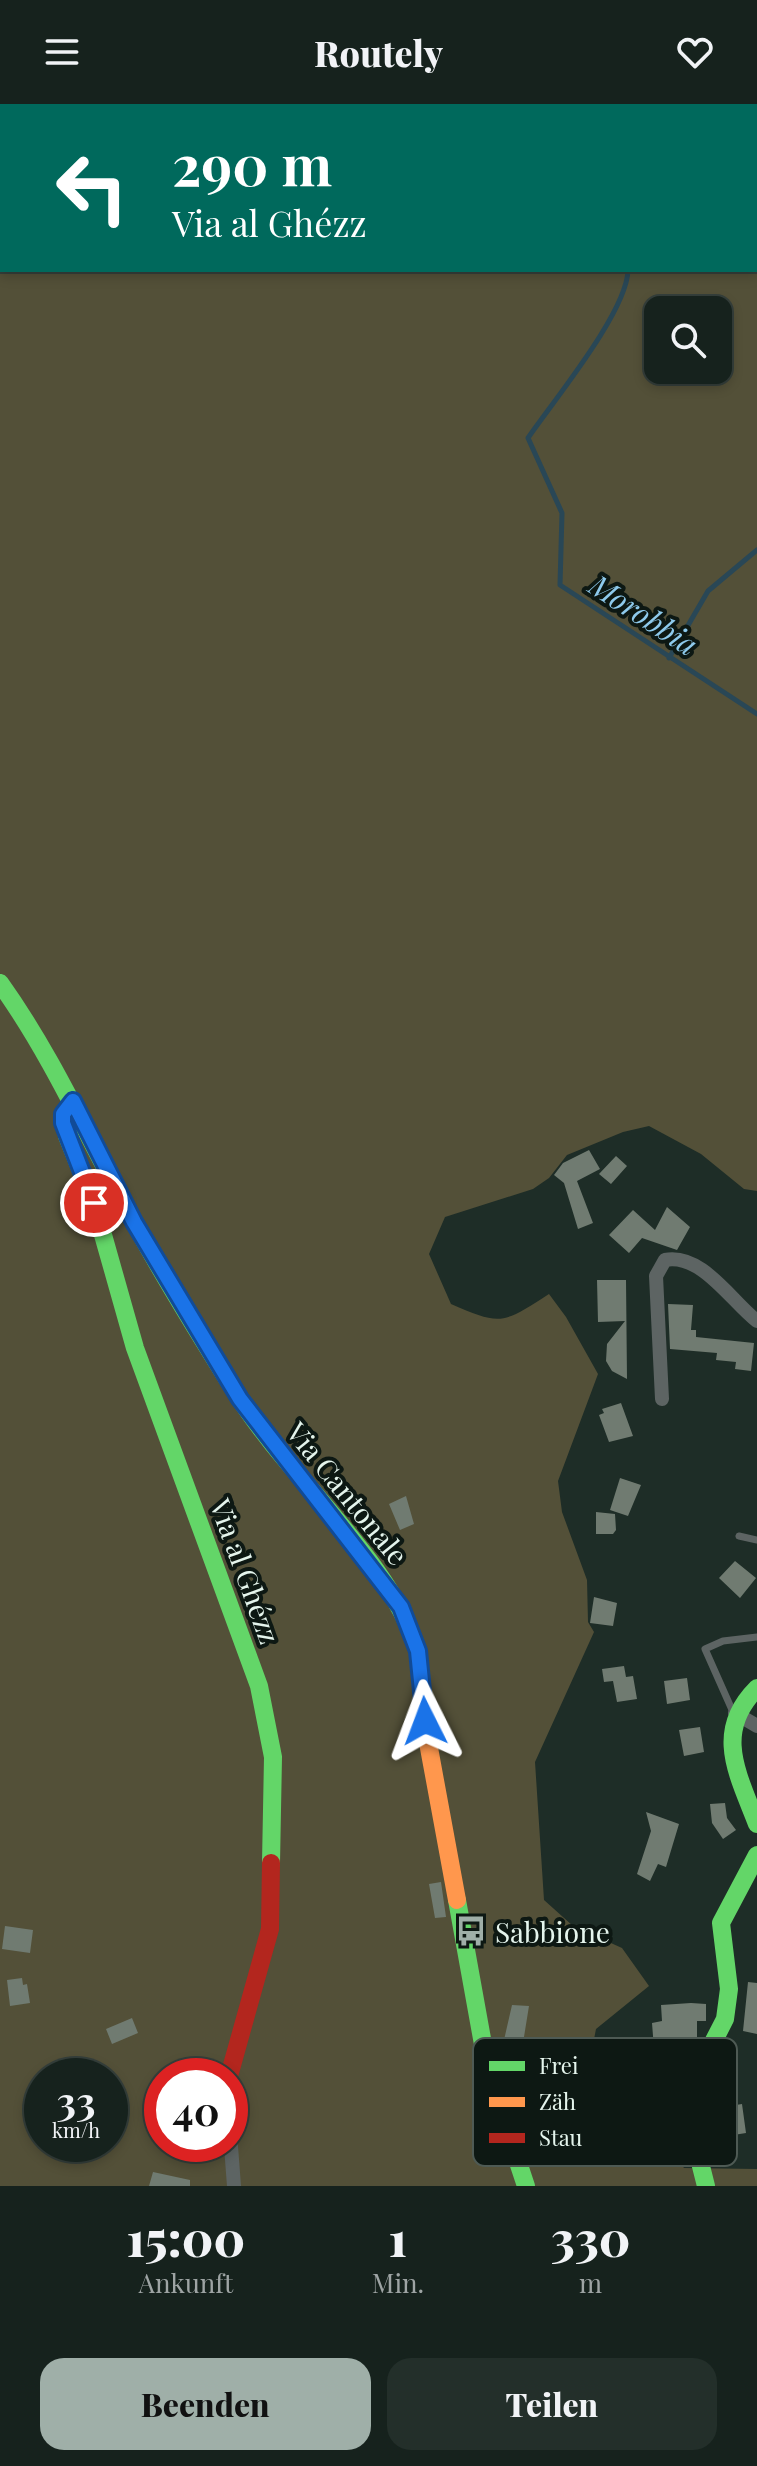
<!DOCTYPE html>
<html lang="de">
<head>
<meta charset="utf-8">
<style>
  body { margin:0; font-family:"Playfair Display",serif; background:#232f2a; color:#f1f3f6; height:100vh; display:flex; flex-direction:column; font-size:30px; white-space:nowrap }
  * { box-sizing:border-box; margin:0 }
  p { font-size:26px; color:#9ea4a4 }
  .icon { flex:none; width:44px; height:44px; fill:none; stroke:currentColor; stroke-width:2; stroke-linecap:round; stroke-linejoin:round }
  .map { position:relative; height:2082px; overflow:hidden }
  .side { display:flex; flex-direction:column; background:#16221d; flex:1 }
  .side>* { flex:none }
  .top-card { position:absolute; left:0px; top:0px; width:758px; height:168px; box-shadow:0 4px 12px #0003,0 0 0 2px #353f3b; background:#00695c; color:#fff; overflow:hidden }
  .buttons { position:absolute; left:644px; top:192px; display:grid; gap:16px }
  .buttons a { display:grid; place-items:center; width:88px; height:88px; border-radius:16px; background:#16221d; box-shadow:0 4px 12px #0003,0 0 0 2px #353f3b; font-size:40px }
  .speed { position:absolute; left:24px; top:1954px; display:flex; gap:16px; font-size:40px; font-weight:700; text-align:center }
  .speed>* { display:grid; place-content:center; width:104px; height:104px; border-radius:50%; background:#16221d; box-shadow:0 4px 12px #0003,0 0 0 2px #353f3b; line-height:1 }
  .speed small { font-size:20px; font-weight:400 }
  .speed .limit { border:12px solid #d22; background:#fff; color:#111 }
  .pin { position:absolute; display:grid; place-items:center; width:68px; height:68px; color:#fff; margin:-34px; border:4px solid #fff; border-radius:50%; box-shadow:0 2px 8px #0007 }
  .me { position:absolute; width:88px; margin:-44px; rotate:357deg; stroke-linejoin:round; filter:drop-shadow(0 0 6px #0008) }
  .turn { display:flex; align-items:center; gap:28px; height:168px; padding:0 40px; font-size:36px }
  .turn .icon { width:104px; height:104px; stroke-width:2.5 }
  .turn b { display:block; font-size:56px; line-height:68px }
  .eta { display:flex; justify-content:space-evenly; align-items:center; height:136px; text-align:center }
  .eta b { font-size:48px; font-weight:800; line-height:56px }
  .action { display:flex; gap:16px; margin-top:auto; padding:16px 40px }
  .action a { flex:1; height:92px; border-radius:24px; background:#9fafa8; color:#111; font-size:32px; font-weight:800; line-height:92px; text-align:center }
  .action a+a { background:#232f2a; color:#f1f3f6 }
  header { display:flex; justify-content:space-between; align-items:center; height:104px; padding:0 40px; background:#16221d; font-size:36px; font-weight:800 }
  .map>svg:first-child { display:block }
  .green { fill:#535038; fill-rule:evenodd }
  .lines { fill:none; stroke-linecap:round; stroke-linejoin:round }
  .stream { stroke:#294756; stroke-width:5 }
  .building { fill:#707b71 }
  .lane { stroke:#5d6463; stroke-width:7 }
  .street { stroke:#5d6463; stroke-width:14 }
  .fast { stroke:#63d668; stroke-width:18 }
  .slow { stroke:#ff974d; stroke-width:18 }
  .jam { stroke:#b3261e; stroke-width:18 }
  .route-casing { stroke:#114b97; stroke-width:20 }
  .route { stroke:#1a73e8; stroke-width:14 }
  .labels { text-anchor:middle; dominant-baseline:central; stroke-width:8; stroke-linejoin:round; paint-order:stroke }
  .street-label { font-size:28px; fill:#e5f5ed; stroke:#0d1813 }
  .poi-label { font-size:28px; fill:#e5f5ed; stroke:#0d1813; text-anchor:start }
  .water-label { font-size:30px; font-style:italic; fill:#8ecaec; stroke:#0d1813 }
  .key { fill:#0d1813; stroke:#4e5a54; stroke-width:2 }
  .key-label { font-size:22px; fill:#e5f5ed }
</style>
</head>
<body>
<header><svg class="icon" aria-label="menu" viewBox="0 0 24 24"><path d="M4 6h16M4 12h16M4 18h16"/></svg>Routely<svg class="icon" aria-label="heart" viewBox="0 0 24 24"><path d="M12 20l-8-8c-3-5 5-10 8-4 3-6 11-1 8 4z"/></svg></header>
<div class="map">
<svg width="757" height="2082" viewBox="0 0 757 2082">
  <rect width="100%" height="100%" fill="#1e2d27"/>
  <path class="green" d="M0 0H757V1087L744 1085 701 1050 649 1022 623 1028 567 1051 549 1074 533 1085 445 1113 429 1150 451 1200C502 1222 502 1220 549 1190L566 1213 598 1270 558 1377 562 1408 587 1476 588 1518 594 1528 535 1658 544 1796 573 1822 622 1844 649 1882 596 1925 589 1961 598 1997 665 2038 684 2064 757 2065V2082H0ZM2 2H756V166H2ZM658 206H718V266H658ZM42 1972H110V2040H42ZM162 1972H230V2040H162Z"/>
  <g class="lines">
    <path class="stream" d="M532 0 533 2
      M628 166C627 208 554 296 528 334L562 409 560 481 757 610
      M669 554 708 487 757 446"/>
  </g>
  <path class="building" d="M589 1046 600 1065 577 1077 593 1119 578 1125 564 1079 554 1071 563 1059Z
    M616 1052 627 1062 611 1080 599 1070Z
    M667 1103 690 1123 677 1146 642 1134 629 1149 609 1131 633 1106 655 1126Z
    M597 1176H626L627 1275 612 1267 606 1257 607 1240 625 1217 598 1218Z
    M668 1200 693 1201 691 1226H696V1233L754 1239 751 1267 735 1265 736 1258 716 1256 717 1249 670 1245Z
    M621 1299 633 1332 609 1338 599 1311 604 1309 602 1305Z
    M620 1374 641 1381 628 1412 610 1406Z
    M406 1392 414 1420 400 1426 389 1400Z
    M596 1408 615 1410 616 1426 613 1430H596Z
    M735 1457 756 1474 740 1494 719 1474Z
    M594 1493 617 1499 613 1522 590 1519Z
    M624 1562 626 1573 633 1572 637 1595 617 1598 613 1577 604 1578 602 1565Z
    M687 1574 690 1596 667 1600 664 1577Z
    M700 1623 704 1648 684 1652 679 1626Z
    M725 1699 727 1714 736 1726 723 1735 712 1719 710 1700Z
    M646 1708 679 1720 666 1763 658 1760 650 1777 637 1770 651 1727Z
    M441 1778 446 1813 435 1814 429 1780Z
    M5 1822 33 1826 30 1849 2 1845Z
    M22 1874 23 1881 27 1880 30 1899 10 1902 7 1876Z
    M748 1878 757 1879V1930L743 1927Z
    M691 1899 706 1900V1917H697V1933H687L688 1943 654 1945 652 1919 662 1917 661 1901Z
    M512 1901 529 1902 523 1939 504 1936Z
    M132 1914 138 1929 112 1940 106 1925Z
    M742 2000 746 2029 721 2033 717 2004Z
    M153 2068 190 2076V2082H149Z"/>
  <g class="lines">
    <path class="lane" d="M739 1432 757 1436
      M733 1608 705 1545 723 1537 757 1533"/>
    <path class="street" d="M662 1295 656 1172 665 1156C702 1149 731 1197 757 1217
      M735 1609 757 1622
      M230 2029 234 2082"/>
    <path class="fast" d="M0 879C53 953 89 1036 133 1116 165 1176 202 1235 238 1292 290 1375 392 1457 418 1548
      M73 997 63 1010 67 1032 94 1099 135 1244 259 1582 273 1653 271 1759
      M757 1584C713 1628 738 1670 757 1720
      M457 1796 488 1968 526 2082
      M706 2082 684 1995 725 1915 729 1885 721 1819 757 1751"/>
    <path class="slow" d="M418 1548 427 1633 457 1796"/>
    <path class="jam" d="M229 1972 270 1825 271 1759"/>
  </g>
  <g class="lines">
    <g class="route-casing">
      <path id="route" d="M94 1099 63 1019V1010L73 997 134 1118 240 1295 401 1503 418 1547 425 1617"/>
    </g>
    <use href="#route" class="route"/>
  </g>
  <defs>
    <g id="bus-bare" transform="scale(2.4)"><path d="M-5-6H5V4H4V6H2V4H-2V6H-4V4H-5ZM-3.5-4V0h7V-4ZM-3.5 1.2v1.5H-2V1.2ZM2 1.2v1.5H3.5V1.2Z" fill="#9fafa8" stroke="#0d1813" stroke-width="2.5" paint-order="stroke"/></g>
  </defs>
  <g fill-rule="evenodd">
    <use href="#bus-bare" x="471" y="1827"/>
  </g>
  <g class="labels">
    <g class="street-label">
      <text transform="translate(348 1389) rotate(51)">Via Cantonale</text>
      <text transform="translate(246 1467) rotate(70)">Via al Ghézz</text>
    </g>
    <g class="poi-label">
      <text x="495" y="1827">Sabbione</text>
    </g>
    <g class="water-label">
      <text transform="translate(644 510) rotate(33)">Morobbia</text>
    </g>
  </g>
  <rect x="473" y="1934" width="264" height="128" rx="12" class="key"/>
  <rect x="489" y="1957" width="36" height="10" fill="#63d668"/>
  <rect x="489" y="1993" width="36" height="10" fill="#ff974d"/>
  <rect x="489" y="2029" width="36" height="10" fill="#b3261e"/>
  <g class="key-label">
    <text x="539" y="1970">Frei</text>
    <text x="539" y="2006">Zäh</text>
    <text x="539" y="2042">Stau</text>
  </g>
</svg>
<div class="buttons">
<a><svg class="icon" aria-label="search" viewBox="0 0 24 24"><circle cx="10" cy="10" r="6"/><path d="M15 15l6 6"/></svg></a>
</div>
<div class="speed"><div>33<small>km/h</small></div><div class="limit">40</div></div>
<div class="pin" style="left:94px;top:1099px;background:#d93025"><svg class="icon" aria-label="arrive" viewBox="0 0 24 24"><path d="M6 21V4h12l-3 4 3 4H6"/></svg></div>
<svg class="me" style="left:425px;top:1617px" viewBox="-20 -20 40 40"><path d="M0-17L14 15 0 8-14 15z" fill="#1a73e8" stroke="#fff" stroke-width="4"/></svg>
<div class="top-card">
<div class="turn"><svg class="icon" aria-label="left" viewBox="0 0 24 24"><path d="M17 20v-9H6M10 6l-5 5 5 5"/></svg><div><b>290 m</b>Via al Ghézz</div></div>
</div>
</div>
<section class="side">
<div class="eta">
<div><b>15:00</b><p>Ankunft</p></div>
<div><b>1</b><p>Min.</p></div>
<div><b>330</b><p>m</p></div>
</div>
<div class="action"><a>Beenden</a><a>Teilen</a></div>
</section>
</body>
</html>
